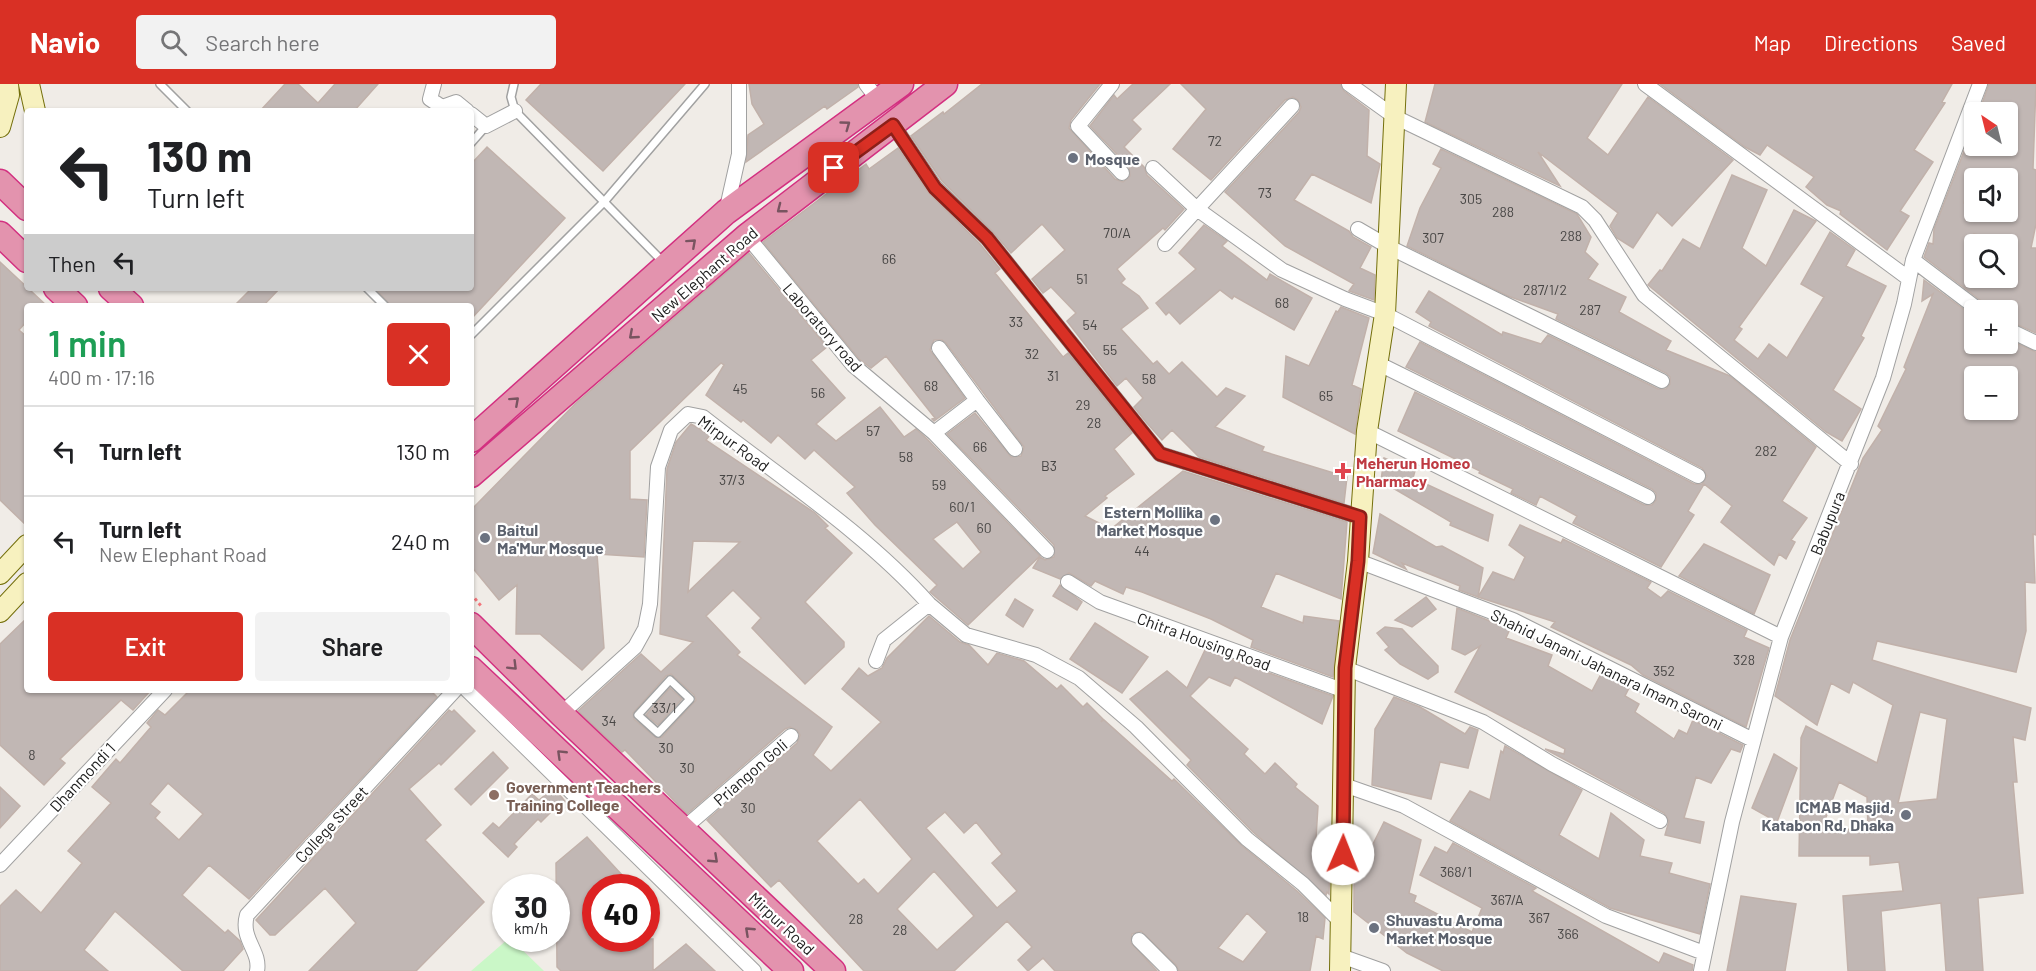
<!DOCTYPE html>
<html lang="en">
<head>
<meta charset="utf-8">
<style>
  body { margin:0; font-family:Barlow,sans-serif; background:#f2f2f2; color:#202124; height:100vh; display:flex; flex-direction:column; font-size:22px; white-space:nowrap }
  * { box-sizing:border-box; margin:0 }
  p { font-size:20px; color:#757577 }
  .icon { flex:none; width:33px; height:33px; fill:none; stroke:currentColor; stroke-width:2; stroke-linecap:round; stroke-linejoin:round }
  .map { position:relative; flex:1; overflow:hidden }
  .drawer { position:absolute; left:24px; top:219px; width:450px; height:390px; display:flex; flex-direction:column; background:#fff; border-radius:6px; box-shadow:0 2px 4px #0004 }
  .drawer>* { flex:none }
  .guide { position:absolute; left:24px; top:24px; width:450px; height:183px; border-radius:6px; box-shadow:0 2px 4px #0004; background:#fff; color:#202124; overflow:hidden }
  .needle { width:39px; rotate:325deg }
  .tools { position:absolute; left:1964px; top:18px; display:grid; gap:12px }
  .tools a { display:grid; place-items:center; width:54px; height:54px; border-radius:6px; background:#fff; box-shadow:0 2px 4px #0004; font-size:30px }
  .speed { position:absolute; left:492px; top:790px; display:flex; gap:12px; font-size:30px; font-weight:700; text-align:center }
  .speed>* { display:grid; place-content:center; width:78px; height:78px; border-radius:50%; background:#fff; box-shadow:0 2px 4px #0004; line-height:1 }
  .speed small { font-size:15px; font-weight:400 }
  .speed .limit { border:9px solid #d22; background:#fff; color:#111 }
  .pin { position:absolute; display:grid; place-items:center; width:51px; height:51px; color:#fff; margin:-26px; border-radius:12px; box-shadow:0 3px 9px #0006 }
  .me { position:absolute; width:66px; margin:-33px; rotate:1deg; stroke-linejoin:round; filter:drop-shadow(0 0 4px #0008) }
  .turn { display:flex; align-items:center; gap:21px; height:126px; padding:0 24px; font-size:27px }
  .turn .icon { width:78px; height:78px; stroke-width:2.5 }
  .turn b { display:block; font-size:42px; line-height:51px }
  .then { display:flex; align-items:center; height:57px; padding:0 24px; background:#0003; gap:12px; font-size:22px }
  .round { display:grid; place-items:center; flex:none; width:63px; height:63px; border-radius:6px; background:#f2f2f2 }
  .overview { display:flex; align-items:center; justify-content:space-between; height:102px; padding:0 24px }
  h1 { font-size:36px; font-weight:600; line-height:45px; color:#1e9e55 }
  .button { display:flex; gap:12px; margin-top:auto; padding:12px 24px }
  .button a { flex:1; height:69px; border-radius:6px; background:#d93025; color:#fff; font-size:24px; font-weight:600; line-height:69px; text-align:center }
  .button a+a { background:#f2f2f2; color:#202124 }
  ul { padding:0; list-style:none }
  li { display:flex; align-items:center; gap:18px; height:90px; padding:0 24px; border-top:2px solid #e0e0e0 }
  li div { flex:1 }
  li b { display:block; font-size:22px }
  li em { font-style:normal }
  header { display:flex; align-items:center; gap:36px; box-sizing:border-box; height:84px; padding:0 30px; background:#d93025; color:#fff }
  header strong { font-size:28px }
  nav { display:flex; gap:33px; margin-inline-start:auto; font-size:21px }
  .search { width:420px; height:54px; background:#f2f2f2; display:flex; align-items:center; gap:15px; box-sizing:border-box; padding:0 21px; border-radius:6px; color:#757577; font-size:22px }
  .map>svg:first-child { display:block }
  .park { fill:#caf7c7 }
  .building { fill:#c1b7b4; stroke:#c1b1aa; stroke-width:1.5; fill-rule:evenodd }
  .lines { fill:none; stroke-linecap:round; stroke-linejoin:round }
  .lane-casing { stroke:#a1a1a1; stroke-width:10 }
  .street-casing { stroke:#a1a1a1; stroke-width:16 }
  .secondary-casing { stroke:#746f0b; stroke-width:22 }
  .highway-casing { stroke:#d33080; stroke-width:27 }
  .path { stroke:#f3757b; stroke-width:3; stroke-dasharray:3 3; stroke-linecap:butt }
  .lane { stroke:#fff; stroke-width:7 }
  .street { stroke:#fff; stroke-width:14 }
  .secondary { stroke:#f7f1bf; stroke-width:20 }
  .highway { stroke:#e393ae; stroke-width:24 }
  .oneway { stroke:#785460 }
  .route-casing { stroke:#8d1f18; stroke-width:15 }
  .route { stroke:#d93025; stroke-width:10 }
  .worship-dot { fill:#6b7280; stroke:#fff; stroke-width:2 }
  .health-dot { fill:#e0444e; stroke:#fff; stroke-width:2 }
  .education-dot { fill:#8d6e63; stroke:#fff; stroke-width:2 }
  .labels { text-anchor:middle; dominant-baseline:central; stroke-width:4.5; stroke-linejoin:round; paint-order:stroke }
  .number-label { font-size:14px; fill:#484645 }
  .worship-label { font-size:16px; font-weight:bold; fill:#5b616d; stroke:#fff; text-anchor:start }
  .street-label { font-size:16px; fill:#202020; stroke:#fff }
  .health-label { font-size:16px; font-weight:bold; fill:#be3a42; stroke:#fff; text-anchor:start }
  .education-label { font-size:16px; font-weight:bold; fill:#785e54; stroke:#fff; text-anchor:start }
</style>
</head>
<body>
<header>
<strong>Navio</strong>
<div class="search"><svg class="icon" aria-label="search" viewBox="0 0 24 24"><circle cx="10" cy="10" r="6"/><path d="M15 15l6 6"/></svg>Search here</div>
<nav><a>Map</a><a>Directions</a><a>Saved</a></nav>
</header>
<div class="map">
<svg width="2036" height="887" viewBox="0 0 2036 887">
  <rect width="100%" height="100%" fill="#f0ece7"/>
  <path class="park" d="M508 855H511L544 887H471Z"/>
  <path class="building" d="M285 0H298L318 19 335 0H378L354 27H260Z
    M541 0H685L603 87 526 16Z
    M749 0H857L858 3 827 25 825 22 746 78 748 51 764 40 752 20Z
    M982 0H1100L1071 36 1069 44 1115 95 1123 98 1130 92 1129 83 1090 42 1114 11 1117 15 1133 0H1170L1132 36 1141 45 1124 63 1144 83 1147 91 1184 125 1165 146 1163 144 1117 185 1125 195 1121 199 1139 212 1148 224 1121 245 1153 280 1157 277 1169 290 1182 278 1217 313 1226 304 1245 312 1215 343 1264 363 1262 367 1347 393 1344 419 1199 373 1172 346 1162 356 1146 338 1134 323 1143 314 1126 294 1117 302 1067 237 1076 229 1051 203 1043 209 1032 195 1065 166 1042 140 1011 169 993 148 942 97 911 52 943 28 944 30Z
    M1181 0H1340L1344 7 1369 26 1367 72 1380 80 1371 119 1312 90 1294 116 1349 147 1353 153 1371 163 1360 184 1375 191 1374 216 1349 207 1354 200 1285 162 1225 108 1299 28 1301 23 1298 16 1293 13 1285 16 1211 96 1173 65 1206 25Z
    M1435 0H1622L1587 54 1608 71 1648 13 1733 76 1672 142 1657 128 1633 164 1617 154 1610 142 1618 129 1538 68 1560 102 1425 38Z
    M1660 0H1952L1942 18 1945 19 1914 66 1933 78 1900 127 1909 132 1887 166 1840 130 1841 127 1827 121 1806 103 1814 93 1767 61 1760 71 1745 63Z
    M1989 0H2036L2033 85 2036 86V140L2031 164H2036V249L2007 236V226H1988L1984 219 1924 173 1929 159 1933 160 1934 145 1966 62H2007V28H1979ZM1970 94H2007V128H1974V121L1964 119ZM1974 150 2009 157 2007 194H1974Z
    M487 63 565 134 471 235V222H391L375 204H471V80Z
    M898 64 928 108 980 160 1000 185 995 189 1063 273 1068 269 1132 349 1114 365 1134 390 1105 412 1107 414 1085 432 1111 445 1183 387 1347 438 1341 515 1276 489 1261 523 1303 539 1304 532 1339 537 1333 593 1251 563 1253 556 1211 535 1142 508 1126 503 1123 510 1095 497 1091 502 1069 489 1060 495 1033 484 1040 473 1045 476 1054 473V461L947 350 975 329 1011 373 1021 372 1024 363 946 259 942 256H934L930 266 965 314 934 337 932 335 935 334 886 272 871 284 859 275 763 158 866 80 869 85Z
    M1441 65 1577 130 1591 153 1585 168 1598 180 1588 195 1626 213 1619 228 1671 257 1666 266 1730 292 1816 363 1782 417 1807 434 1791 456 1795 458 1786 475 1779 470 1774 481 1721 438 1732 422 1704 400 1688 427 1694 431 1661 483 1573 439 1577 432 1540 412 1536 421 1511 409 1513 405 1479 389 1480 387 1398 347 1415 308 1644 421H1652L1656 416V409L1652 405 1406 283 1420 258 1694 400H1702L1707 392 1702 384 1429 242 1431 238 1416 228 1429 207 1502 251 1503 248 1541 260 1548 251 1658 305H1666L1670 300V293L1666 289 1556 235 1558 230 1508 212 1407 162 1420 124 1441 84 1433 80Z
    M1732 91 1767 106 1742 164 1766 182 1794 126 1816 137 1739 243 1742 245 1734 256 1758 275 1769 260 1787 274 1824 213 1801 200 1830 148 1855 166 1846 182 1886 202 1861 252 1864 254 1833 306 1861 325 1842 357 1826 348 1648 201 1660 186 1662 187 1683 155 1700 165Z
    M1204 141 1227 157 1222 162 1267 196 1270 190 1312 214 1294 246 1234 212 1232 215 1220 206 1180 240 1169 228 1166 231 1156 219 1196 185 1179 169Z
    M749 169 827 263 811 276 845 314 816 340 836 357 880 323 904 353 916 345 928 356 1040 472 968 541 930 508 937 501 875 441 847 409 855 403 814 366 805 375 778 351 771 359 743 336 741 338 706 311 724 281 721 279 630 367V415L647 416 644 473 597 470 604 564 582 586 540 550H516L517 501 499 516 471 482V426L575 320ZM957 438 981 468 963 485 933 455Z
    M0 178 47 222H27V237L19 246 27 253V442L0 416Z
    M1924 196 1974 233V260H2007V255L2036 268V451L2033 450 2035 499 2025 498 2026 547 2016 588 1877 557 1872 576 2031 624 2025 656 2013 653 2017 698H2013L2023 809 1978 814 1983 887H1946L1941 819 1881 827 1885 887H1848L1843 812 1903 807 1899 778 1870 781V772H1799L1801 654 1806 642 1877 679 1893 621 1853 598 1849 609 1831 599 1817 641 1775 612 1790 556 1863 374 1882 346 1878 342 1906 285 1904 283 1933 210 1922 217ZM1974 292H2007V326H1974ZM1920 628 1947 635 1937 715 1898 719ZM1839 698 1867 713 1868 746 1822 744Z
    M252 204H280L263 222H234Z
    M1341 223 1369 234 1352 301 1361 305 1355 350 1283 313 1286 272 1309 282 1336 227 1338 228Z
    M691 340 710 351 706 356 815 429 828 442 825 444 852 469 805 518 844 558V563L805 600 752 544 761 534 733 506 706 532 740 568 737 571 832 643 813 671 831 687 881 638 842 605 859 584 868 592 882 584 887 574 929 532 960 558 969 561 988 581 997 569 1024 577 1057 605 1061 601 1083 623 1087 619 1103 635 1101 638 1104 636 1172 697 1174 695 1241 761 1297 807 1325 834 1323 855 1316 852 1310 887H1179L1176 881 1141 847 1132 850 1131 859 1157 887H1055L1043 874 1028 887 1018 876 1032 863 1007 837 954 887H864L779 796 771 803 707 736 797 659 800 651 797 646 790 643 785 645 687 730 625 666 622 668 578 627 641 570 661 588 693 558 660 550 667 385 676 358ZM693 457 740 458 688 508ZM671 590 694 611 696 616 662 653 656 654 634 635 633 629 666 592ZM860 715 912 775 878 810 864 795 858 800 817 757ZM945 728 964 749 976 738 1002 770 992 779 1017 807 997 824 926 744ZM934 787 974 832 937 866 897 825ZM1247 829 1267 848 1243 878 1218 864Z
    M1384 374 1415 387 1413 394 1493 431 1488 457 1450 441 1451 438 1381 397Z
    M1380 430 1436 463 1442 462 1483 484 1478 513 1459 506 1460 502 1402 479 1406 485 1373 469Z
    M1520 441 1561 459 1563 455 1651 498 1647 504 1661 514 1668 507 1747 546 1744 553 1769 564 1746 643 1643 591 1631 581 1551 543 1555 538 1478 513 1493 488 1514 496 1525 473 1509 461Z
    M1704 460 1770 491 1754 530 1679 492Z
    M1060 501 1082 518 1077 526 1053 512Z
    M1426 513 1436 525 1412 543 1395 536Z
    M1015 515 1033 526 1023 543 1006 531Z
    M1457 524 1510 545 1506 554 1552 571 1548 582 1592 607 1601 590 1629 604 1625 612 1639 620 1635 628 1674 655 1679 646 1687 650 1693 636 1743 661 1740 668 1731 665 1711 699 1696 693 1684 734 1704 738 1700 759 1665 751 1669 737 1664 729 1545 665 1564 670 1565 665 1455 608 1480 562 1465 571 1452 565Z
    M27 534V606H151L133 626 121 616 60 675 65 679 44 701 0 661V560Z
    M1095 539 1148 573 1122 609 1070 575Z
    M1385 543 1402 545 1438 582V588L1428 595 1400 580 1385 566 1389 563 1377 549Z
    M1205 566 1333 612 1322 640 1235 593 1230 602 1209 593 1190 612 1248 665 1244 670 1265 690 1275 679 1297 700 1295 703 1318 722 1315 770 1330 779 1329 810 1327 808 1326 811 1253 748 1187 681 1191 676 1130 615 1167 587 1187 604Z
    M670 604 682 615 658 641 646 631Z
    M190 606H430L437 613 249 815 209 781 182 811 225 849 228 846 240 857 243 865 223 887H183L115 827 84 866 108 887H0V822L16 806 41 829 82 779 68 767 111 719 92 703 116 675 120 679 151 643 147 639 158 626 165 631ZM168 699 203 730 179 756 155 734 160 728 150 720Z
    M1394 613 1420 623 1465 650 1470 643 1478 646 1468 684 1440 678 1431 715 1372 701 1375 645Z
    M449 626 452 628 454 626 475 647 441 681 439 679 409 705 441 741 425 756 484 818 416 887H309L356 839 325 804 275 851H270L256 836Z
    M1505 662 1582 706 1559 751 1599 775 1611 729 1644 756 1640 772 1672 779 1669 789 1710 800 1700 850 1610 824 1450 737 1470 707 1490 716 1501 667 1503 669Z
    M493 668 508 684 471 721 455 705Z
    M1774 670 1797 684 1777 738 1752 724Z
    M0 703 20 722 0 744Z
    M554 704 568 721 557 731 553 726 541 738 538 735 514 760 517 763 508 773 483 749 493 739 499 744 532 710 539 716Z
    M1384 738 1421 756 1409 809 1416 812 1414 818 1472 848 1482 824 1420 791 1435 763 1447 769 1453 759 1536 804 1532 807 1659 879 1664 869 1693 881 1692 887H1443L1407 869 1354 828V793L1358 795 1361 763 1369 768Z
    M587 753 634 804H596V855H653V887H561L557 883 556 779Z
    M1741 812 1796 820 1785 887H1727Z
    M686 860 715 887H653Z"/>
  <g class="lines">
    <g class="lane-casing">
      <path id="lane" d="M160 0 187 27
        M514 0 511 13 515 27 664 179
        M471 59 486 42
        M367 204 385 222
        M471 251 604 118 705 0
        M670 596 690 615 658 649 638 631Z"/>
    </g>
    <g class="street-casing">
      <path id="street" d="M434 0 430 15 442 23 456 18 467 27
        M866 0 879 17
        M1112 0 1078 42 1122 89
        M1349 0 1395 33 1582 123 1595 136 1644 211 1851 380
        M1645 0 1908 194
        M1292 22 1197 125 1282 186 1345 215 1385 230 1698 392
        M471 30 486 42 515 27
        M893 41 935 103 987 154 1160 370 1360 433
        M1153 84 1197 125 1165 160
        M726 128 739 70V0
        M1358 145 1389 163 1662 297
        M747 152 853 281 934 349 1047 467
        M1913 176 1979 226
        M2007 245 2036 259
        M1377 279 1648 413
        M977 316 1015 365
        M1367 347 1781 553
        M934 349 977 316 939 264
        M1358 477 1513 536 1753 656
        M1068 498 1100 518 1345 607
        M929 520 966 551 1036 571 1079 594 1136 643 1247 755 1303 800 1341 838
        M1345 584 1483 638 1552 680 1660 737
        M467 606 754 887
        M561 630 635 563 645 545 650 520 658 383 671 346 688 330 703 333C778 392 866 449 929 520L884 556 876 577
        M1344 701 1404 722 1606 832 1704 869
        M683 745 791 652
        M0 781 165 606
        M1139 856 1170 887
        M1341 872 1383 887
        M257 887C261 867 240 855 247 831L455 606
        M1701 887 1732 738 1781 553 1883 294 1904 220 1913 176 1980 0"/>
    </g>
    <g class="secondary-casing">
      <path id="secondary" d="M29 0 35 27
        M0 43 9 11 8 0
        M0 490 27 461
        M0 528 27 499
        M1340 887 1345 584 1358 477 1367 347 1385 230 1396 0"/>
    </g>
    <g class="highway-casing">
      <path id="highway" d="M0 98 27 124
        M0 150 27 176
        M56 204 75 222
        M111 204 131 222
        M471 356 726 128 901 0
        M471 391 747 152 945 0
        M471 541 561 630 833 887
        M471 585 791 887"/>
    </g>
    <path class="path" d="M471 510 482 523"/>
    <use href="#lane" class="lane"/>
    <use href="#street" class="street"/>
    <use href="#secondary" class="secondary"/>
    <use href="#highway" class="highway"/>
  </g>
  <defs><path id="oneway-chevron" d="M-2-3.5L2.5 0L-2 3.5" fill="none" stroke-width="1.6" stroke-linecap="round" stroke-linejoin="round" transform="scale(1.5)"/></defs>
  <g class="oneway">
    <use href="#oneway-chevron" transform="translate(846 41) rotate(-36)"/>
    <use href="#oneway-chevron" transform="translate(781 125) rotate(142)"/>
    <use href="#oneway-chevron" transform="translate(692 159) rotate(-42)"/>
    <use href="#oneway-chevron" transform="translate(633 251) rotate(139)"/>
    <use href="#oneway-chevron" transform="translate(515 317) rotate(-42)"/>
    <use href="#oneway-chevron" transform="translate(513 582) rotate(45)"/>
    <use href="#oneway-chevron" transform="translate(561 670) rotate(-136)"/>
    <use href="#oneway-chevron" transform="translate(714 775) rotate(43)"/>
    <use href="#oneway-chevron" transform="translate(749 847) rotate(-137)"/>
  </g>
  <g class="lines">
    <g class="route-casing">
      <path id="route" d="M834 84 893 41 935 104 987 154 1160 370 1360 433 1358 477 1345 584 1343 770"/>
    </g>
    <use href="#route" class="route"/>
  </g>
  <g class="worship-dot">
    <circle cx="1073" cy="74" r="6"/>
    <circle cx="1215" cy="436" r="6"/>
    <circle cx="485" cy="454" r="6"/>
    <circle cx="1906" cy="731" r="6"/>
    <circle cx="1374" cy="844" r="6"/>
  </g>
  <path class="health-dot" d="M1340 378h6v6h6v6h-6v6h-6v-6h-6v-6h6z"/>
  <circle class="education-dot" cx="494" cy="711" r="6"/>
  <g class="labels">
    <g class="number-label">
      <text x="1215" y="56">72</text>
      <text x="1265" y="108">73</text>
      <text x="1471" y="114">305</text>
      <text x="1503" y="127">288</text>
      <text x="1117" y="148">70/A</text>
      <text x="1571" y="151">288</text>
      <text x="1433" y="153">307</text>
      <text x="889" y="174">66</text>
      <text x="1082" y="194">51</text>
      <text x="1545" y="205">287/1/2</text>
      <text x="1282" y="218">68</text>
      <text x="1590" y="225">287</text>
      <text x="1016" y="237">33</text>
      <text x="1090" y="240">54</text>
      <text x="1110" y="265">55</text>
      <text x="1032" y="269">32</text>
      <text x="1053" y="291">31</text>
      <text x="1149" y="294">58</text>
      <text x="931" y="301">68</text>
      <text x="740" y="304">45</text>
      <text x="818" y="308">56</text>
      <text x="1326" y="311">65</text>
      <text x="1083" y="320">29</text>
      <text x="1094" y="338">28</text>
      <text x="873" y="346">57</text>
      <text x="980" y="362">66</text>
      <text x="1766" y="366">282</text>
      <text x="906" y="372">58</text>
      <text x="1049" y="381">B3</text>
      <text x="732" y="395">37/3</text>
      <text x="939" y="400">59</text>
      <text x="962" y="422">60/1</text>
      <text x="984" y="443">60</text>
      <text x="1142" y="466">44</text>
      <text x="1744" y="575">328</text>
      <text x="1664" y="586">352</text>
      <text x="664" y="623">33/1</text>
      <text x="609" y="636">34</text>
      <text x="666" y="663">30</text>
      <text x="32" y="670">8</text>
      <text x="687" y="683">30</text>
      <text x="748" y="723">30</text>
      <text x="1456" y="787">368/1</text>
      <text x="1507" y="815">367/A</text>
      <text x="1303" y="832">18</text>
      <text x="1539" y="833">367</text>
      <text x="856" y="834">28</text>
      <text x="900" y="845">28</text>
      <text x="1568" y="849">366</text>
    </g>
    <g class="worship-label">
      <text x="1085" y="74">Mosque</text>
      <text x="1203" y="427" text-anchor="end">Estern Mollika<tspan x="1203" dy="18">Market Mosque</tspan></text>
      <text x="497" y="445">Baitul<tspan x="497" dy="18">Ma'Mur Mosque</tspan></text>
      <text x="1894" y="722" text-anchor="end">ICMAB Masjid,<tspan x="1894" dy="18">Katabon Rd, Dhaka</tspan></text>
      <text x="1386" y="835">Shuvastu Aroma<tspan x="1386" dy="18">Market Mosque</tspan></text>
    </g>
    <g class="street-label">
      <text transform="translate(704 190) rotate(-41)">New Elephant Road</text>
      <text transform="translate(823 243) rotate(49)">Laboratory road</text>
      <text transform="translate(734 359) rotate(36)">Mirpur Road</text>
      <text transform="translate(1827 439) rotate(-68)">Babupura</text>
      <text transform="translate(1204 557) rotate(20)">Chitra Housing Road</text>
      <text transform="translate(1607 585) rotate(26)">Shahid Janani Jahanara Imam Saroni</text>
      <text transform="translate(750 688) rotate(-41)">Priangon Goli</text>
      <text transform="translate(82 693) rotate(-47)">Dhanmondi 1</text>
      <text transform="translate(331 740) rotate(-47)">College Street</text>
      <text transform="translate(782 839) rotate(43)">Mirpur Road</text>
    </g>
    <g class="health-label">
      <text x="1356" y="378">Meherun Homeo<tspan x="1356" dy="18">Pharmacy</tspan></text>
    </g>
    <g class="education-label">
      <text x="506" y="702">Government Teachers<tspan x="506" dy="18">Training College</tspan></text>
    </g>
  </g>
</svg>
<div class="tools">
<a><svg class="needle" viewBox="-14 -14 28 28"><path d="M0-13l5 13h-10z" fill="#e53935"/><path d="M0 13l5-13h-10z" fill="#757577"/></svg></a>
<a><svg class="icon" aria-label="sound" viewBox="0 0 24 24"><path d="M4 9h4l5-4v14l-5-4H4zM17 9q2 3 0 6"/></svg></a>
<a><svg class="icon" aria-label="search" viewBox="0 0 24 24"><circle cx="10" cy="10" r="6"/><path d="M15 15l6 6"/></svg></a>
<a>+</a>
<a>−</a>
</div>
<div class="speed"><div>30<small>km/h</small></div><div class="limit">40</div></div>
<div class="pin" style="left:834px;top:84px;background:#d93025"><svg class="icon" aria-label="arrive" viewBox="0 0 24 24"><path d="M6 21V4h12l-3 4 3 4H6"/></svg></div>
<svg class="me" style="left:1343px;top:770px" viewBox="-20 -20 40 40"><circle r="19" fill="#fff"/><path d="M0-13L10 11 0 6-10 11z" fill="#d93025"/></svg>
<div class="guide">
<div class="turn"><svg class="icon" aria-label="left" viewBox="0 0 24 24"><path d="M17 20v-9H6M10 6l-5 5 5 5"/></svg><div><b>130 m</b>Turn left</div></div>
<div class="then">Then<svg class="icon" aria-label="left" viewBox="0 0 24 24"><path d="M17 20v-9H6M10 6l-5 5 5 5"/></svg></div>
</div>
<section class="drawer">
<div class="overview"><div><h1>1 min</h1><p>400 m · 17:16</p></div><a class="round" style="background:#d93025;color:#fff"><svg class="icon" aria-label="close" viewBox="0 0 24 24"><path d="M6 6l12 12M18 6L6 18"/></svg></a></div>
<ul>
<li><svg class="icon" aria-label="left" viewBox="0 0 24 24"><path d="M17 20v-9H6M10 6l-5 5 5 5"/></svg><div><b>Turn left</b></div><em>130 m</em></li>
<li><svg class="icon" aria-label="left" viewBox="0 0 24 24"><path d="M17 20v-9H6M10 6l-5 5 5 5"/></svg><div><b>Turn left</b><p>New Elephant Road</p></div><em>240 m</em></li>
</ul>
<div class="button"><a>Exit</a><a>Share</a></div>
</section>
</div>
</body>
</html>
